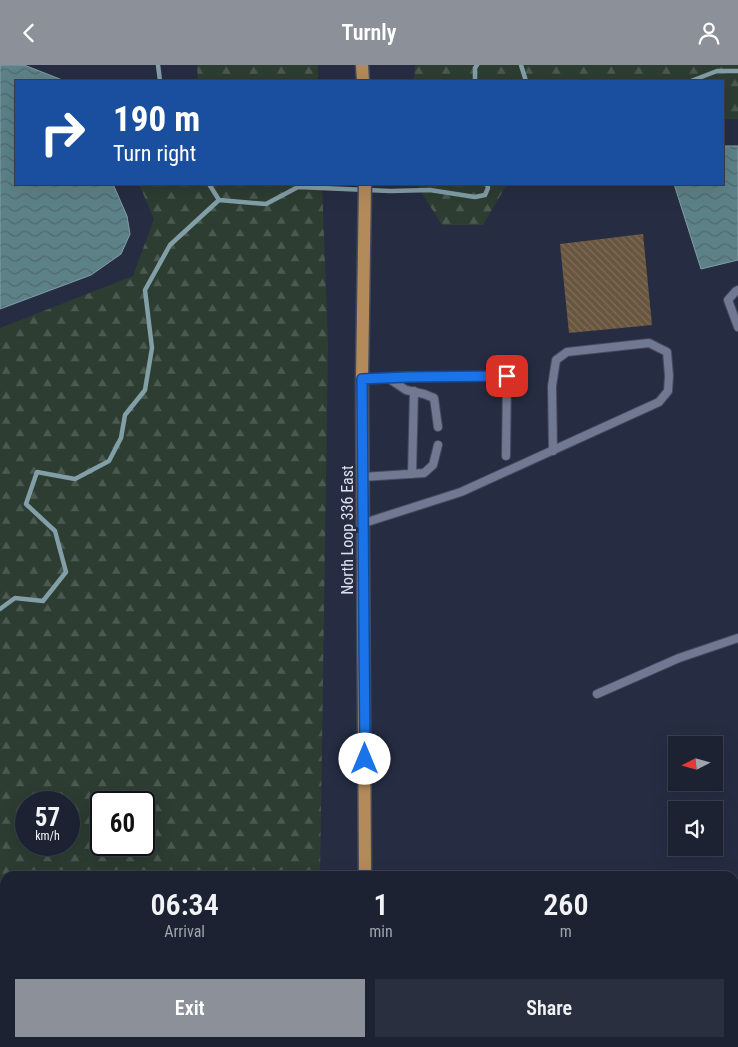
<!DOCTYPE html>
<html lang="en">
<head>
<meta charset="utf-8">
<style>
  body { margin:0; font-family:"Roboto Condensed",sans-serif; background:#292f3e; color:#f1f3f6; height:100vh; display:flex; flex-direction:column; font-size:19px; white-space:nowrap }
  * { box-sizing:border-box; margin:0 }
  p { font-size:16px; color:#a0a4ac }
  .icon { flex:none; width:28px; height:28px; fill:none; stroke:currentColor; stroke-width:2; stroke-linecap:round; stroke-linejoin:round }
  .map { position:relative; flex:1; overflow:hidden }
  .drawer { position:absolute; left:0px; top:806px; width:739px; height:176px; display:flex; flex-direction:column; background:#1c2232; border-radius:15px 15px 0 0; box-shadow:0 5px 20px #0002,0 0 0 1px #3a3f4d }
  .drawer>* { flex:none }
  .guide { position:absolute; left:15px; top:15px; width:709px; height:105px; border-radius:0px; box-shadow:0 5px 20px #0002,0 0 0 1px #3a3f4d; background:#1a4fa0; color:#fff; overflow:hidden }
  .needle { width:32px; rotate:264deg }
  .controls { position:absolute; left:668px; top:671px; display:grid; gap:10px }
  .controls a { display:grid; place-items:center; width:55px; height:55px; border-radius:0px; background:#1c2232; box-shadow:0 5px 20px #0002,0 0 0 1px #3a3f4d; font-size:25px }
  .speed { position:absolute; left:15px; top:726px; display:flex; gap:10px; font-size:25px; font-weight:700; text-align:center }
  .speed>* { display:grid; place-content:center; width:65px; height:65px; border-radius:50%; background:#1c2232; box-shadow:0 5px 20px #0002,0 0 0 1px #3a3f4d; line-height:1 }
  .speed small { font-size:12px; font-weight:400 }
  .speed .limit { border:2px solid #111; border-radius:8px; background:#fff; color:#111 }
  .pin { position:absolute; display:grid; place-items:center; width:42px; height:42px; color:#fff; margin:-21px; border-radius:10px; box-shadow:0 2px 8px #0006 }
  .me { position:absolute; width:55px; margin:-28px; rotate:0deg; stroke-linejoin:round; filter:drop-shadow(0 0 4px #0008) }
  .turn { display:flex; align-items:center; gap:18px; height:105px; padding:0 15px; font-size:22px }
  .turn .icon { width:65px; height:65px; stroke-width:2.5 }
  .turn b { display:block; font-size:35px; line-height:42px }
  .eta { display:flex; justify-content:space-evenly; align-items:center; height:85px; text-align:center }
  .eta b { font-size:30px; font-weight:600; line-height:35px }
  .action { display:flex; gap:10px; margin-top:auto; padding:10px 15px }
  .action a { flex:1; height:58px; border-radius:0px; background:#8c9099; color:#fff; font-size:20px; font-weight:600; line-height:58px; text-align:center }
  .action a+a { background:#292f3e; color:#f1f3f6 }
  header { display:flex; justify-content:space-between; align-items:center; height:65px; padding:0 15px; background:#8c9099; color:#fff; font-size:22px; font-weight:600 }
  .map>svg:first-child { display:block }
  .forest { fill:url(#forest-firs); fill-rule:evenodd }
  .water { fill:url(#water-waves); stroke:#829ea7 }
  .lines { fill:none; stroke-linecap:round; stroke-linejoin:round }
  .stream { stroke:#829ea7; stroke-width:4.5 }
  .building { fill:url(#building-back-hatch) }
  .lane-casing { stroke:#454a5c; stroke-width:10 }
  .secondary-casing { stroke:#454a5c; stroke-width:15 }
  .primary-casing { stroke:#454a5c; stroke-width:15 }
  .lane { stroke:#707892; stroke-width:8 }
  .secondary { stroke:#918176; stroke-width:12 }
  .primary { stroke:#b38b5a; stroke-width:12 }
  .route-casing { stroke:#114b97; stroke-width:12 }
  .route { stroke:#1a73e8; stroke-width:9 }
  .labels { text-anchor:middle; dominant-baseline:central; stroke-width:5; stroke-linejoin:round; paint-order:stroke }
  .street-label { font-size:16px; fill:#dce1ef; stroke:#262d43 }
</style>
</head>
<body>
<header><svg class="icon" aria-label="back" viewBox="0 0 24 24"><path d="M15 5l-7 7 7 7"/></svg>Turnly<svg class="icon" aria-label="person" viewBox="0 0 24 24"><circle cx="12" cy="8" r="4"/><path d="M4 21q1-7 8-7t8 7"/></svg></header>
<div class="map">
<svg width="738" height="982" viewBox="0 0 738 982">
  <defs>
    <pattern id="forest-firs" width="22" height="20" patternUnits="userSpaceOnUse" patternTransform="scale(1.25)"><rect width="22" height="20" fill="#2d3d32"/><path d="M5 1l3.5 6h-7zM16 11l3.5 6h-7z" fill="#4b5950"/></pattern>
    <pattern id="water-waves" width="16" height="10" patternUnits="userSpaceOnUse" patternTransform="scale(1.25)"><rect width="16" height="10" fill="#5c8288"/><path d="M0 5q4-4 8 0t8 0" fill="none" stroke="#52696e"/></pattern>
    <pattern id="building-back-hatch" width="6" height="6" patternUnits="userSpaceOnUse" patternTransform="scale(1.25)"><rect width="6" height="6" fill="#69563e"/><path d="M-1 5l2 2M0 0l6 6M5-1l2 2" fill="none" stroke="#7e6e5a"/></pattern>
  </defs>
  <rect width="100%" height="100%" fill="#262d43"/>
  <path class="forest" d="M197 0H318V16H198Z
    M415 0H738V54H723L722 16H414Z
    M139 119H322L328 281 320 811H5V947L0 940V263L133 211 154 154ZM26 738H69V780H26ZM101 738H144V780H101Z
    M416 119H507L483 160H442Z"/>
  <path class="water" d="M0 0H24L65 16H16V119H113L127 151 130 169 121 189 91 210 0 244Z
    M723 81H738V195L701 204 674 119H722Z"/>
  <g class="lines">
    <path class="stream" d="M158 0 160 16
      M521 0 526 16
      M475 16V3L477 0
      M691 16 717 6H738
      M209 119 219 135
      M219 135 266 139 298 122 390 126 430 125 475 132 485 130 488 123 487 119
      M0 544 15 533 43 536 66 507 55 466 26 439 37 407 75 414 109 396 121 373 125 350 145 325 152 283 145 225 170 180 219 135"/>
  </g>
  <path class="building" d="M643 169 652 260 569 268 560 179Z"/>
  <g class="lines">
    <g class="lane-casing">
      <path id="lane" d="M738 225 736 226 728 235 738 262
        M362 314 388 313
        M438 362 434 333 424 329 406 325 388 313 407 312 507 311 506 391
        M412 409 414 326
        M363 412 424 408 433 400 438 380
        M364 458 461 427 659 337 668 326 669 311 667 287 649 278 567 287 556 295 552 321 553 386
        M597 629 679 593 738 573
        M734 893 738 891"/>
    </g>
    <g class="secondary-casing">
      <path id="secondary" d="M273 982 301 978"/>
    </g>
    <g class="primary-casing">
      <path id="primary" d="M362 0 363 16
        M365 119 362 314 365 811
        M376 978 377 982"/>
    </g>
    <use href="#lane" class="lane"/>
    <use href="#secondary" class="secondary"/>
    <use href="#primary" class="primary"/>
  </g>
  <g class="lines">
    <g class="route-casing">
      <path id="route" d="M365 694 362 314 407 312 507 311"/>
    </g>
    <use href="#route" class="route"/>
  </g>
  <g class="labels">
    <g class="street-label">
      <text transform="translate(347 465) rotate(-90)">North Loop 336 East</text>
    </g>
  </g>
</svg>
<div class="controls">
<a><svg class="needle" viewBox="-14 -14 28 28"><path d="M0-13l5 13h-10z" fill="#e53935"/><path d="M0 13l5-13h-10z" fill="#a0a4ac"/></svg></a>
<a><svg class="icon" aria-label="sound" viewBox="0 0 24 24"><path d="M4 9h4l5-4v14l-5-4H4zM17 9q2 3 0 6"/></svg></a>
</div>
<div class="speed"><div>57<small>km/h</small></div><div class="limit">60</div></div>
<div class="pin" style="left:507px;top:311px;background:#d93025"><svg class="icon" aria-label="arrive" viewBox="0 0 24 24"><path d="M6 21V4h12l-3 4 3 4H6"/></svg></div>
<svg class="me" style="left:365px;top:694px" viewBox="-20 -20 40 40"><circle r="19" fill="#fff"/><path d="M0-13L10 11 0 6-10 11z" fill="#1a73e8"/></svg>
<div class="guide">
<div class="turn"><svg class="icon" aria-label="right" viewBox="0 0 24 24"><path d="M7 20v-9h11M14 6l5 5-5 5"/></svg><div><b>190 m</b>Turn right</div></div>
</div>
<section class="drawer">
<div class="eta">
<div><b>06:34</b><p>Arrival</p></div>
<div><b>1</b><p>min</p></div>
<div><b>260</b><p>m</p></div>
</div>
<div class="action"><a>Exit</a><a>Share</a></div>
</section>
</div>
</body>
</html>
